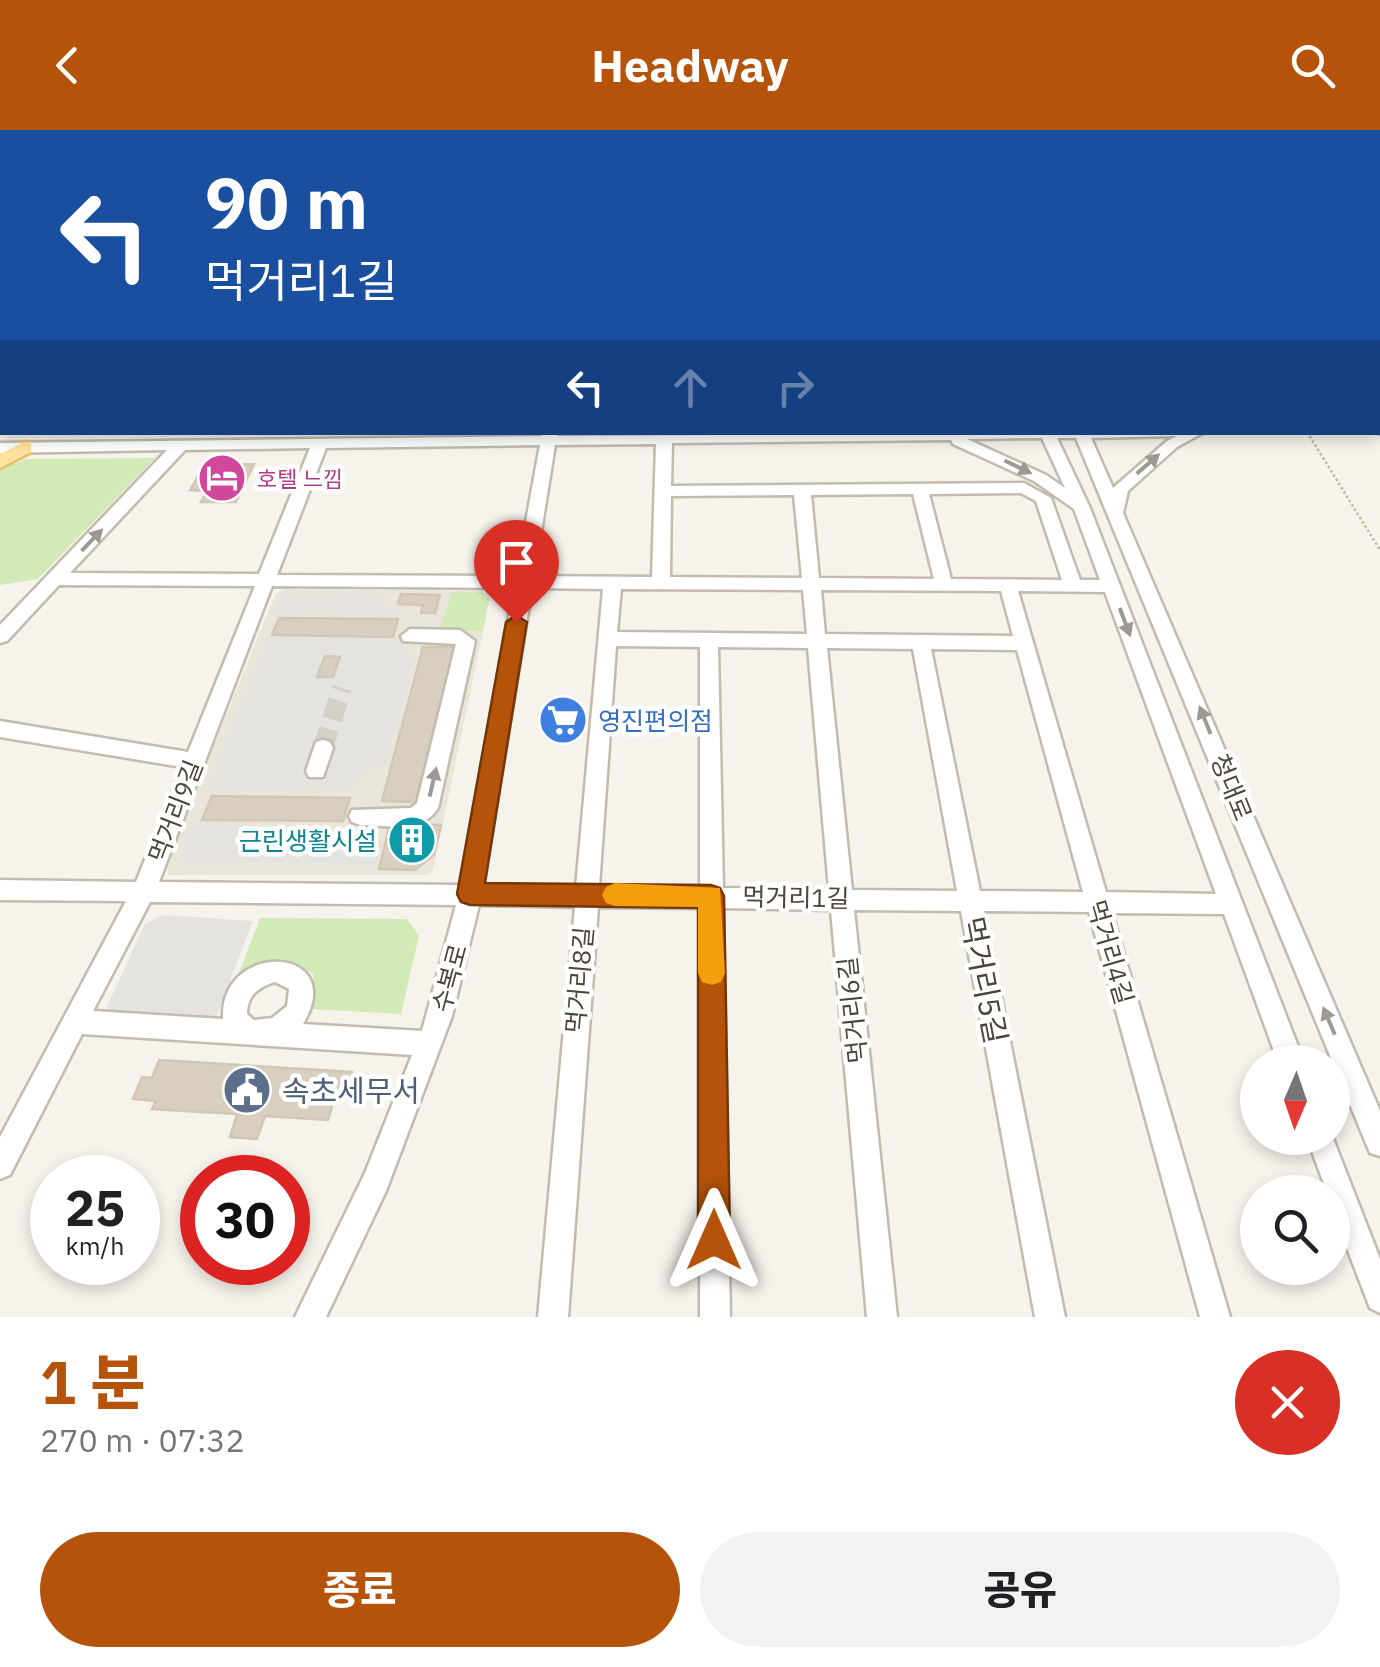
<!DOCTYPE html>
<html lang="ko">
<head>
<meta charset="utf-8">
<style>
  body { margin:0; font-family:"IBM Plex Sans","Noto Sans KR",sans-serif; background:#f2f2f2; color:#202124; height:100vh; display:flex; flex-direction:column; font-size:38px; white-space:nowrap }
  * { box-sizing:border-box; margin:0 }
  p { font-size:32px; color:#757577 }
  .icon { flex:none; width:55px; height:55px; fill:none; stroke:currentColor; stroke-width:2; stroke-linecap:round; stroke-linejoin:round }
  .map { position:relative; height:1187px; overflow:hidden }
  .sheet { display:flex; flex-direction:column; background:#fff; flex:1 }
  .sheet>* { flex:none }
  .hud { position:absolute; left:0px; top:0px; width:1380px; height:305px; box-shadow:0 5px 15px #0003; background:#1a4fa0; color:#fff; overflow:hidden }
  .needle { width:65px; rotate:182deg }
  .controls { position:absolute; left:1240px; top:915px; display:grid; gap:20px }
  .controls a { display:grid; place-items:center; width:110px; height:110px; border-radius:50%; background:#fff; box-shadow:0 5px 15px #0003; font-size:50px }
  .speed { position:absolute; left:30px; top:1025px; display:flex; gap:20px; font-size:50px; font-weight:700; text-align:center }
  .speed>* { display:grid; place-content:center; width:130px; height:130px; border-radius:50%; background:#fff; box-shadow:0 5px 15px #0003; line-height:1 }
  .speed small { font-size:25px; font-weight:400 }
  .speed .limit { border:15px solid #d22; background:#fff; color:#111 }
  .pin { position:absolute; display:grid; place-items:center; width:85px; height:85px; color:#fff; margin:-102px -42px; border-radius:50% 50% 50% 0; rotate:-45deg; box-shadow:0 0 10px #0007 }
  .pin .icon { rotate:45deg }
  .me { position:absolute; width:110px; margin:-55px; rotate:0deg; stroke-linejoin:round; filter:drop-shadow(0 0 8px #0008) }
  .turn { display:flex; align-items:center; gap:35px; height:210px; padding:0 40px; font-size:45px }
  .turn .icon { width:130px; height:130px; stroke-width:2.5 }
  .turn b { display:block; font-size:70px; line-height:85px }
  .lanes { display:flex; align-items:center; height:95px; padding:0 40px; background:#0003; justify-content:center; gap:50px; direction:ltr }
  .lanes .off { opacity:.35 }
  .round { display:grid; place-items:center; flex:none; width:105px; height:105px; border-radius:52px; background:#f2f2f2 }
  .head { display:flex; align-items:center; justify-content:space-between; height:170px; padding:0 40px }
  h1 { font-size:60px; font-weight:800; line-height:75px; color:#b45309 }
  .action { display:flex; gap:20px; margin-top:auto; padding:20px 40px }
  .action a { flex:1; height:115px; border-radius:60px; background:#b45309; color:#fff; font-size:40px; font-weight:800; line-height:115px; text-align:center }
  .action a+a { background:#f2f2f2; color:#202124 }
  header { display:flex; justify-content:space-between; align-items:center; height:130px; padding:0 40px; background:#b45309; color:#fff; font-size:45px; font-weight:800 }
  .map>svg:first-child { display:block }
  .residential { fill:#eae5da }
  .green { fill:#d2eab5 }
  .parking { fill:#e5e3e0 }
  .building { fill:#d8cfc1; stroke:#d3c7b4; stroke-width:2.5 }
  .lines { fill:none; stroke-linecap:round; stroke-linejoin:round }
  .minor-tunnel { stroke:#d4d0c8; stroke-width:20; stroke-dasharray:20 10; stroke-linecap:butt }
  .minor-casing { stroke:#c2bbae; stroke-width:5 }
  .major-casing { stroke:#e6c16a; stroke-width:5 }
  .path { stroke:#c4b79f; stroke-width:2.5; stroke-dasharray:2.5 2.5; stroke-linecap:butt }
  .minor { fill:#fff; fill-rule:evenodd }
  .major { fill:#ffe39c; fill-rule:evenodd }
  .oneway { fill:#9c9892 }
  .route { fill:#b45309; stroke:#753606; stroke-width:2.5 }
  .slow { fill:#f59e0b }
  .labels { text-anchor:middle; dominant-baseline:central; stroke-width:9; stroke-linejoin:round; paint-order:stroke }
  .far-hotel-label { font-size:22px; fill:#b23c85; stroke:#fff; text-anchor:start }
  .shop-label { font-size:25px; fill:#366cbe; stroke:#fff; text-anchor:start }
  .street-label { font-size:25px; fill:#4b4439; stroke:#fff }
  .culture-label { font-size:25px; fill:#0d838f; stroke:#fff; text-anchor:end }
  .near-street-label { font-size:30px; fill:#4b4439; stroke:#fff }
  .near-service-label { font-size:30px; fill:#4e5e75; stroke:#fff; text-anchor:start }
</style>
</head>
<body>
<header><svg class="icon" aria-label="back" viewBox="0 0 24 24"><path d="M15 5l-7 7 7 7"/></svg>Headway<svg class="icon" aria-label="search" viewBox="0 0 24 24"><circle cx="10" cy="10" r="6"/><path d="M15 15l6 6"/></svg></header>
<div class="map">
<svg width="1380" height="1187" viewBox="0 0 1380 1187">
  <rect width="100%" height="100%" fill="#f6f3ec"/>
  <path class="residential" d="M284 459 482 461 490 468 433 740 426 745H168L167 730 275 465Z"/>
  <path class="green" d="M155 328 38 449 0 455V339L26 329Z
    M452 462H481L489 469 483 501H439Z
    M260 788 407 789 419 806 401 884 310 879 314 868 313 844C282 824 268 829 237 848Z"/>
  <path class="parking" d="M282 464 383 465 380 474 402 481 401 485 272 483Z
    M267 507 396 508 413 530 385 635H368L354 660 208 658Z
    M193 695 343 700 366 715H382L378 735 179 730Z
    M163 785 253 791 214 892 103 885 145 794Z"/>
  <path class="building" d="M254 334 236 372H201L207 361 190 360 204 336Z
    M401 464 440 465 435 483H421L423 475 398 474Z
    M279 488 398 489 393 507 272 505Z
    M423 517H455L417 672 382 671Z
    M325 526 340 527 333 547H317Z
    M212 666 350 668 343 691 202 690Z
    M390 694 441 695 434 725 415 740 379 739Z
    M159 930 352 942 351 948 341 947 328 990 265 986 257 1009 230 1007 237 984 152 979 156 971 133 969 142 947 152 948Z"/>
  <g class="lines">
    <path class="minor-tunnel" d="M323 618 342 558"/>
    <g class="minor-casing">
      <path id="minor" d="M255 0H268L269 2H257Z
        M479 0H494L495 2H481Z
        M856 0H867L868 2H858Z
        M877 0H888L889 2H879Z
        M0 23H2V37H0Z
        M2 137V145L0 146V138Z
        M0 246H2V254H0Z
        M1378 294H1380V304L1374 302H1378Z
        M542 302H558L557 306 1204 302 1177 317 1128 361 1123 383 1380 981V1026L1370 1023 1076 308H1057L1090 378 1304 932H1278L1224 784 1112 783 1230 1187H1200L1089 782 984 781 1065 1187H1035L961 781 854 780 897 1187H867L831 780 723 778 730 1187H700V778L598 777 568 1187H538L575 777 479 775 452 886 386 1061 326 1187H295L365 1043 412 925 82 904 10 1045 0 1049V1007L126 771 0 770V750L136 752 182 637 0 607V591L188 622 255 456 59 455 7 511 0 513V495L167 320 0 323V313L542 306ZM1177 306 1167 311 1113 358 1091 308ZM1042 308 1065 358 1046 345 967 309ZM951 310 953 314 1034 351 1074 379 1100 450H1080L1051 368 1024 353 671 356 672 313ZM656 314 652 447 534 446 555 315ZM540 315 516 446 277 445 326 318ZM310 318 259 444 70 443 185 320ZM1021 363 1036 371 1062 450 951 449 929 364ZM913 364 934 449 819 448 811 365ZM794 365 802 448 670 447 671 366ZM272 456 514 458 460 755 159 752ZM532 458 603 459 576 757 483 755ZM621 459 803 460 807 504 617 502ZM821 460 1001 461 1013 506 825 504ZM1018 461 1105 462 1216 764 1106 762ZM616 516 700 517V758L599 757ZM718 517 808 518 829 759 723 758ZM827 518 913 519 957 761 852 760ZM931 519 1017 520 1083 762 980 761ZM150 772 456 775 422 901 303 894C350 815 219 809 223 889L93 881ZM275 852 289 859 287 876 272 888 254 890 247 884C247 866 258 857 275 852Z
        M410 499 460 500 475 511 438 678C422 704 387 695 360 695L352 692 349 686 352 680 411 678 417 673 456 514 403 511 401 506Z
        M323 610 330 612 333 618 323 647H309L306 641 316 612Z
        M1332 1006 1380 1129V1183L1370 1178 1332 1079V1062H1327L1307 1008Z"/>
    </g>
    <g class="major-casing">
      <path id="major" d="M24 312 31 314V322L0 338V324Z"/>
    </g>
    <path class="path" d="M1307 302 1380 420"/>
    <use href="#minor" class="minor"/>
    <use href="#major" class="major"/>
  </g>
  <defs><path id="oneway-solid" d="M-6-.8H1V-3.2L6.5 0L1 3.2V.8H-6Z" transform="scale(2.5)"/></defs>
  <g class="oneway">
    <use href="#oneway-solid" transform="translate(1148 334) rotate(-41)"/>
    <use href="#oneway-solid" transform="translate(1018 337) rotate(26)"/>
    <use href="#oneway-solid" transform="translate(92 410) rotate(-46)"/>
    <use href="#oneway-solid" transform="translate(1125 492) rotate(69)"/>
    <use href="#oneway-solid" transform="translate(1205 590) rotate(-112)"/>
    <use href="#oneway-solid" transform="translate(433 652) rotate(-77)"/>
    <use href="#oneway-solid" transform="translate(1329 891) rotate(-113)"/>
  </g>
  <path class="route" d="M516 485 527 492 485 753 711 755 720 758 724 766 730 1110 725 1122 714 1127 703 1122 698 1110V778L470 775 461 772 457 764 506 492Z"/>
  <path class="slow" d="M615 753 720 758 725 843 721 852 712 855 702 852 698 843V777L615 776 606 773 602 765 606 757Z"/>
  <defs>
    <g id="hotel-disc" transform="scale(2.5)"><circle r="9.5" fill="#d1479c" stroke="#fff"/><path d="M-6-4.5h1.5V1H6V5H4.5V3h-9V5H-6ZM-4 0a1.8 1.8 0 1 1 3.6 0ZM.5 0V-2.5h3Q6-2.5 6 0Z" fill="#fff"/></g>
    <g id="supermarket-disc" transform="scale(2.5)"><circle r="9.5" fill="#3f7fe0" stroke="#fff"/><path d="M-6-5.5h2.5l.6 2H6L4.5 2H-2.5L-4.4-4H-6ZM-1.5 3.2a1.3 1.3 0 1 0 .1 0ZM3 3.2a1.3 1.3 0 1 0 .1 0Z" fill="#fff"/></g>
    <g id="building-disc" transform="scale(2.5)"><circle r="9.5" fill="#0f9aa8" stroke="#fff"/><path d="M-4-6H4V6H1V3H-1V6H-4ZM-2.5-4.3h1.7v1.8h-1.7ZM.8-4.3h1.7v1.8H.8ZM-2.5-1h1.7V.8h-1.7ZM.8-1h1.7V.8H.8Z" fill="#fff"/></g>
    <g id="civic-disc" transform="scale(2.5)"><circle r="9.5" fill="#5c6f8a" stroke="#fff"/><path d="M-.6-6.5H3V-4.5H.6V-3L4-1V1h2V6H-6V1h2V-1L-.6-3ZM-1.2 2.5V6h2.4V2.5Z" fill="#fff"/></g>
  </defs>
  <g fill-rule="evenodd">
    <use href="#hotel-disc" x="222" y="348"/>
    <use href="#supermarket-disc" x="563" y="590"/>
    <use href="#building-disc" x="412" y="710"/>
    <use href="#civic-disc" x="247" y="960"/>
  </g>
  <g class="labels">
    <g class="far-hotel-label">
      <text x="257" y="348">호텔 느낌</text>
    </g>
    <g class="shop-label">
      <text x="598" y="590">영진편의점</text>
    </g>
    <g class="street-label">
      <text transform="translate(1232 657) rotate(68)">청대로</text>
      <text transform="translate(175 681) rotate(-69)">먹거리9길</text>
      <text transform="translate(796 767) rotate(1)">먹거리1길</text>
      <text transform="translate(1111 822) rotate(74)">먹거리4길</text>
      <text transform="translate(449 848) rotate(-75)">수복로</text>
      <text transform="translate(579 850) rotate(-85)">먹거리8길</text>
      <text transform="translate(852 880) rotate(-96)">먹거리6길</text>
    </g>
    <g class="culture-label">
      <text x="377" y="710">근린생활시설</text>
    </g>
    <g class="near-street-label">
      <text transform="translate(985 850) rotate(79)">먹거리5길</text>
    </g>
    <g class="near-service-label">
      <text x="282" y="960">속초세무서</text>
    </g>
  </g>
</svg>
<div class="controls">
<a><svg class="needle" viewBox="-14 -14 28 28"><path d="M0-13l5 13h-10z" fill="#e53935"/><path d="M0 13l5-13h-10z" fill="#757577"/></svg></a>
<a><svg class="icon" aria-label="search" viewBox="0 0 24 24"><circle cx="10" cy="10" r="6"/><path d="M15 15l6 6"/></svg></a>
</div>
<div class="speed"><div>25<small>km/h</small></div><div class="limit">30</div></div>
<div class="pin" style="left:516px;top:492px;background:#d93025"><svg class="icon" aria-label="arrive" viewBox="0 0 24 24"><path d="M6 21V4h12l-3 4 3 4H6"/></svg></div>
<svg class="me" style="left:714px;top:1110px" viewBox="-20 -20 40 40"><path d="M0-17L14 15 0 8-14 15z" fill="#b45309" stroke="#fff" stroke-width="4"/></svg>
<div class="hud">
<div class="turn"><svg class="icon" aria-label="left" viewBox="0 0 24 24"><path d="M17 20v-9H6M10 6l-5 5 5 5"/></svg><div><b>90 m</b>먹거리1길</div></div>
<div class="lanes"><svg class="icon" aria-label="left" viewBox="0 0 24 24"><path d="M17 20v-9H6M10 6l-5 5 5 5"/></svg><svg class="icon off" aria-label="ahead" viewBox="0 0 24 24"><path d="M12 20V5M6 11l6-6 6 6"/></svg><svg class="icon off" aria-label="right" viewBox="0 0 24 24"><path d="M7 20v-9h11M14 6l5 5-5 5"/></svg></div>
</div>
</div>
<section class="sheet">
<div class="head"><div><h1>1 분</h1><p>270 m · 07:32</p></div><a class="round" style="background:#d93025;color:#fff"><svg class="icon" aria-label="close" viewBox="0 0 24 24"><path d="M6 6l12 12M18 6L6 18"/></svg></a></div>
<div class="action"><a>종료</a><a>공유</a></div>
</section>
</body>
</html>
